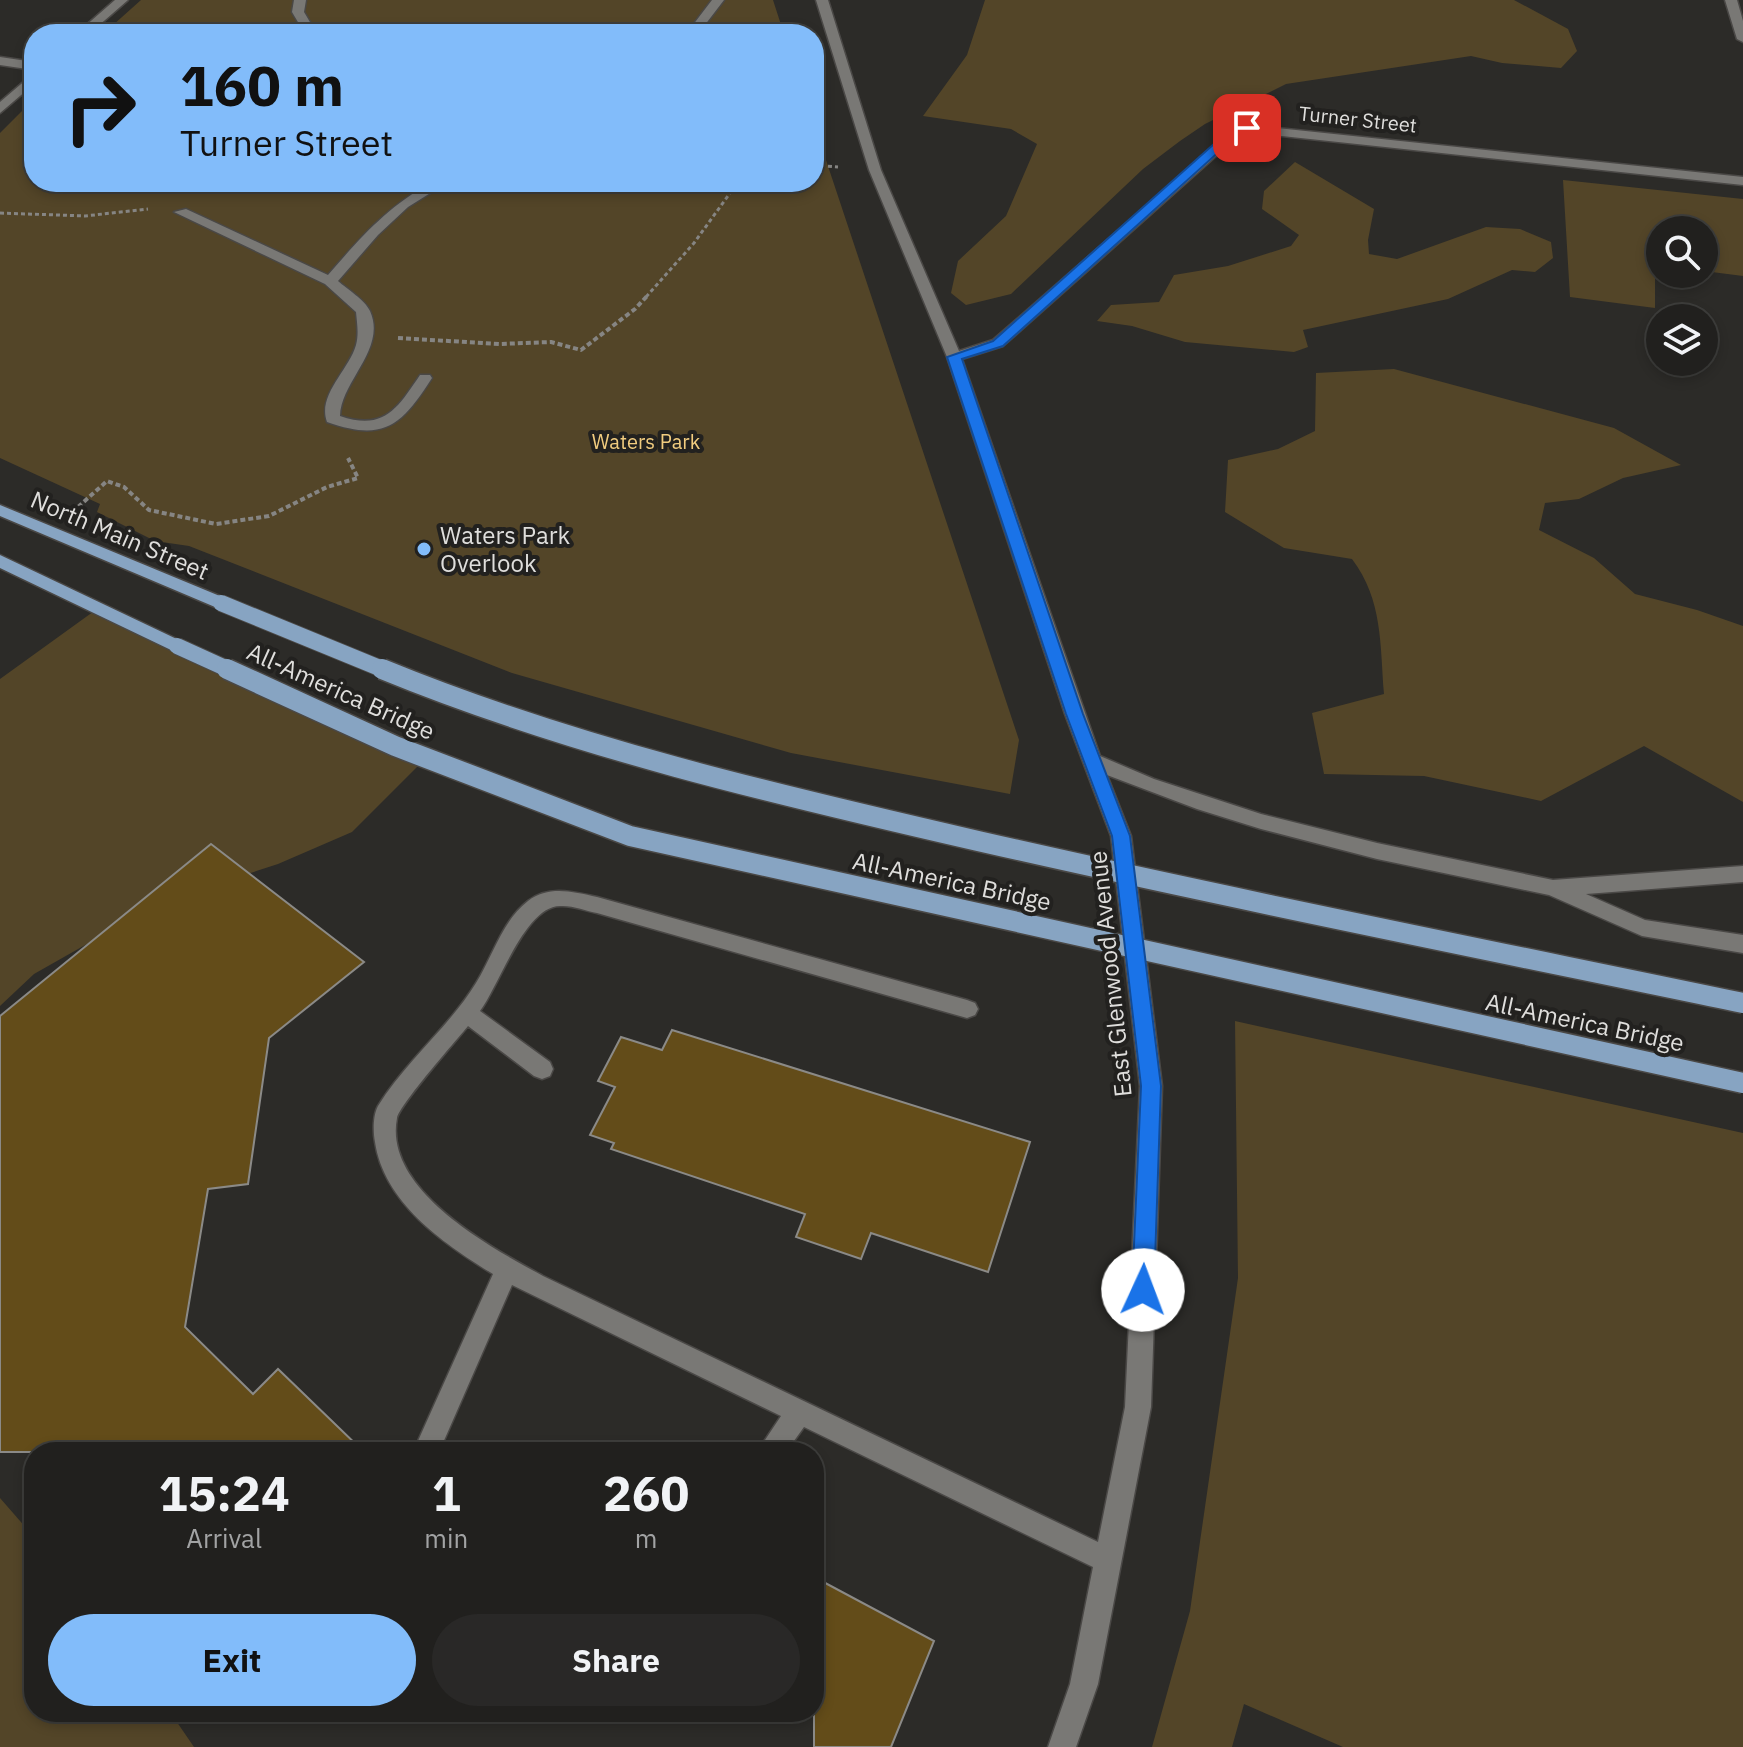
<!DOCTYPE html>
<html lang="en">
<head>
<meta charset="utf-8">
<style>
  body { margin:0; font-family:"IBM Plex Sans",sans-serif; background:#292827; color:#f1f3f6; height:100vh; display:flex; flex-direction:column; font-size:30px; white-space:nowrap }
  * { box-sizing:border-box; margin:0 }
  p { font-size:26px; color:#a2a3a4 }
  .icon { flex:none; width:44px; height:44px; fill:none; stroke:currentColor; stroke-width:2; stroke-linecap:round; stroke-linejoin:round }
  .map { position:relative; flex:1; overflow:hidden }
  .panel { position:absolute; left:24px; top:1442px; width:800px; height:280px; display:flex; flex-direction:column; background:#21201e; border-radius:32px; box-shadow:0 4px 12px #0003,0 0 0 2px #3e3e3c }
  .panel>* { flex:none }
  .guide { position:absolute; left:24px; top:24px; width:800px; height:168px; border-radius:32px; box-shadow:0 4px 12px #0003,0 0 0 2px #3e3e3c; background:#82bcfa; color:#111; overflow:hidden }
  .buttons { position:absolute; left:1646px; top:216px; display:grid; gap:16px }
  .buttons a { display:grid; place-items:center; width:72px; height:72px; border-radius:50%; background:#21201e; box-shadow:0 4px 12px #0003,0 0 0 2px #3e3e3c; font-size:40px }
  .pin { position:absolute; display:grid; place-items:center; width:68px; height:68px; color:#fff; margin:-34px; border-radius:16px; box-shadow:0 4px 12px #0006 }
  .me { position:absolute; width:88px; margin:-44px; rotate:2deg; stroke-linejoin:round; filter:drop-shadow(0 0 6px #0008) }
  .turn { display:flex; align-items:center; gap:28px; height:168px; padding:0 24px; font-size:36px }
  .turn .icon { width:104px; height:104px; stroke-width:2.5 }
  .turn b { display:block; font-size:56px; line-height:68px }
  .eta { display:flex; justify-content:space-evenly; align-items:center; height:136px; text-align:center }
  .eta b { font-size:48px; font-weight:800; line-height:56px }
  .cta { display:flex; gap:16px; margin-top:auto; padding:16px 24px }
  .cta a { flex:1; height:92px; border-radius:48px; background:#82bcfa; color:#111; font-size:32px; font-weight:800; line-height:92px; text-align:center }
  .cta a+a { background:#292827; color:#f1f3f6 }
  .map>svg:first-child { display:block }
  .green { fill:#534528 }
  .building { fill:#634c19; stroke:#8b8a87; stroke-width:2 }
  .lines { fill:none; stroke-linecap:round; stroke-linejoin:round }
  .minor-casing { stroke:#4a4846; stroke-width:3 }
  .major-casing { stroke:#4a4846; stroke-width:3 }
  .path-far1 { stroke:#868583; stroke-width:3; stroke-dasharray:4 3; stroke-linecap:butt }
  .path { stroke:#868583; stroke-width:4; stroke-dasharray:5 3; stroke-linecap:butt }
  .minor { fill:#797875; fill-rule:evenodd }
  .major { fill:#87a4c2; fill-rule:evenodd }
  .major-bridge-far1-casing { stroke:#4a4846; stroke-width:18; stroke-linecap:butt }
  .major-bridge-casing { stroke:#4a4846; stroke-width:23; stroke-linecap:butt }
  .major-bridge-far1 { stroke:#87a4c2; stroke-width:16 }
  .major-bridge { stroke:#87a4c2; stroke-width:20 }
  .route { fill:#1a73e8; stroke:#114b97; stroke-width:2 }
  .poi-dot { fill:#82bcfa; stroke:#22211f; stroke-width:3 }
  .labels { text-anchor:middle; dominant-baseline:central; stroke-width:8; stroke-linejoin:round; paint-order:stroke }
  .far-street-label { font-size:20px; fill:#dfdedc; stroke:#22211f }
  .far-park-label { font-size:20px; fill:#f1cc7f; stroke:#22211f }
  .street-label { font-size:24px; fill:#dfdedc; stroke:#22211f }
  .poi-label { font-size:24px; fill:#dfdedc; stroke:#22211f; text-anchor:start }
</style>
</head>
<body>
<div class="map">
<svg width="1743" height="1747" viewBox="0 0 1743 1747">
  <rect width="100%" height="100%" fill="#2c2b28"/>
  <path class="green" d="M141 0H773L784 34H103Z
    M985 0H1514L1568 29 1577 51 1561 68 1502 63 1471 56 1286 84 1205 124 1180 141 1143 169 1011 294 966 305 951 293 958 261 1006 216 1037 144 1011 129 923 116 967 55Z
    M34 99V182H814V124L1019 740 1010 794 791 753 512 673 189 546 155 541 97 512 100 504 0 458V133Z
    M1295 162 1374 209 1368 240 1369 254 1397 259 1486 227 1520 229 1551 242 1553 258 1535 272 1512 270 1448 299 1303 330 1308 347 1294 352 1185 342 1132 326 1097 321 1111 305 1159 302 1174 275 1228 266 1291 246 1299 235 1262 209 1264 191Z
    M1563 180 1743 199V276L1704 271V230H1660V265H1655V308L1570 297Z
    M1394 369 1614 428 1681 465 1623 478 1579 499 1545 503 1539 530 1594 558 1635 594 1697 610 1743 626V802L1644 746 1541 801 1424 776 1324 774 1312 713 1384 694C1380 645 1383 600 1352 559L1284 548 1225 512 1228 460 1278 449 1315 431 1316 373Z
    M97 609 426 758 352 832 278 864 161 902 34 974 0 1006V679Z
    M1235 1021 1743 1133V1747H1343L1244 1704 1232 1747H1152L1190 1611 1238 1278Z
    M0 1498 34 1537V1712H170L194 1747H0Z"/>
  <path class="building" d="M211 844 364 962 269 1038 248 1184 208 1189 185 1327 253 1394 278 1369 364 1452H0V1016Z
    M672 1030 1030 1142 988 1272 871 1233 861 1259 796 1237 805 1214 611 1149 614 1143 590 1135 615 1087 598 1081 621 1037 662 1050Z
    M814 1577 934 1641 891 1747H814Z"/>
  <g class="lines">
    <g class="minor-casing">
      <path id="minor" d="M115 0H128L89 34H76Z
        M294 0H306L304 12 317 34H305L292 12Z
        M712 0H724L698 34H686Z
        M816 0H828L881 170 959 351 993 340 1240 124 1743 177V185L1243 132 1003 346 962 359 1100 756 1154 779 1261 814 1377 843 1553 880 1743 866V882L1586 894 1645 920 1743 935V953L1642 936 1549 895 1377 859 1261 829 1197 809 1107 775 1131 836 1162 1086 1151 1407 1098 1684 1076 1747H1048L1070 1684 1093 1567 804 1427 786 1452H757L781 1416 512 1285 439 1452H413L493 1274C444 1244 384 1203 375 1142 373 1132 373 1115 378 1106 405 1062 449 1027 476 983 493 956 502 921 528 901 549 885 573 892 597 897L967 1000 975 1003 978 1009 975 1015 967 1018 597 913C586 911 572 905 560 906 525 906 499 986 480 1011L550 1062 553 1069 550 1076 542 1079 534 1076 468 1026C455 1042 400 1104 397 1118 383 1190 492 1248 543 1276L1098 1542 1125 1407 1140 1086 1111 836 1065 714 947 357 869 170Z
        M1725 0H1737L1743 21V42L1737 39Z
        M0 57 34 62V70L0 65Z
        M34 73V84L0 113V102Z
        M432 182H448L408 207 378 235 338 281C347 289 365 300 370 311 387 349 341 381 340 416 384 431 397 409 420 375H430L432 378C401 426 384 442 327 422 317 395 349 370 356 345 359 334 357 323 356 312L325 284 174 212 186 209 328 275C362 236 386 208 432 182Z"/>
    </g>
    <g class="major-casing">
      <path id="major" d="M0 505 227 599 230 603 221 609 215 607 0 516Z
        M0 555 183 642 186 646 177 652 171 650 0 568Z"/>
    </g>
    <path class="path-far1" d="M814 165 838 167
      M0 213 85 216 148 209
      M646 297 694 243 738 182"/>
    <path class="path" d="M398 338 499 344 551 342 581 350 635 309 648 295
      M78 507 107 481 124 487 149 510 216 524 269 516 327 487 358 478 348 458"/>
    <use href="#minor" class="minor"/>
    <use href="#major" class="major"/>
    <g class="major-bridge-far1-casing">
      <path id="major-bridge-far1" d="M221 603 387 671
        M177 646 232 671"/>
    </g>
    <g class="major-bridge-casing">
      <path id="major-bridge" d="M227 669 395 746 630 836 1743 1083
        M382 669C572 747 778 795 978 841 1232 899 1488 950 1743 1003"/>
    </g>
    <use href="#major-bridge-far1" class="major-bridge-far1"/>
    <use href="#major-bridge" class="major-bridge"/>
  </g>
  <path class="route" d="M1247 124 1253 128 1251 130 1243 131 1232 140 1003 346 962 359 1083 714 1130 836 1161 1086 1154 1290 1150 1298 1143 1301 1135 1298 1132 1290 1141 1086 1112 836 1066 714 947 357 993 341 1224 135 1236 126Z"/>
  <circle class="poi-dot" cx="424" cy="549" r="8"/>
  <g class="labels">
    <g class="far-street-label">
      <text transform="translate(1358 119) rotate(6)">Turner Street</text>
    </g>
    <g class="far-park-label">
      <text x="646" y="441">Waters Park</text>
    </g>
    <g class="street-label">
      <text transform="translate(120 535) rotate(23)">North Main Street</text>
      <text transform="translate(341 691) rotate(24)">All-America Bridge</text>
      <text transform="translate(952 881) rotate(12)">All-America Bridge</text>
      <text transform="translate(1110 974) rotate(-96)">East Glenwood Avenue</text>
      <text transform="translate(1585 1022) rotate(12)">All-America Bridge</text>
    </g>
    <g class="poi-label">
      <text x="440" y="535">Waters Park<tspan x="440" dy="28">Overlook</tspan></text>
    </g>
  </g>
</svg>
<div class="buttons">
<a><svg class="icon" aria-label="search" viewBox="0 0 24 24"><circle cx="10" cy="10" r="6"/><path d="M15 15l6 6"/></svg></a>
<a><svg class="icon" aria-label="layers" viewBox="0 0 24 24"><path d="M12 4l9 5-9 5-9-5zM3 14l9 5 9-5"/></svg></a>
</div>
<div class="pin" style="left:1247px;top:128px;background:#d93025"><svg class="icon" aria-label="arrive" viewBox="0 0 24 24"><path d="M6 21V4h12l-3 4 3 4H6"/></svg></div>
<svg class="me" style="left:1143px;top:1290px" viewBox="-20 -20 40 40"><circle r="19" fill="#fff"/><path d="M0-13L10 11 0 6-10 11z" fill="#1a73e8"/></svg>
<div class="guide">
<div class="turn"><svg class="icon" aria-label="right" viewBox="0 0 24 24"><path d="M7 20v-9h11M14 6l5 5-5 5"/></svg><div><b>160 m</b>Turner Street</div></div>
</div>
<section class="panel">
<div class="eta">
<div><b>15:24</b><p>Arrival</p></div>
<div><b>1</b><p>min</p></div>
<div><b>260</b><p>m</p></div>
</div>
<div class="cta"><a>Exit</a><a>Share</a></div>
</section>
</div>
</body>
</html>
